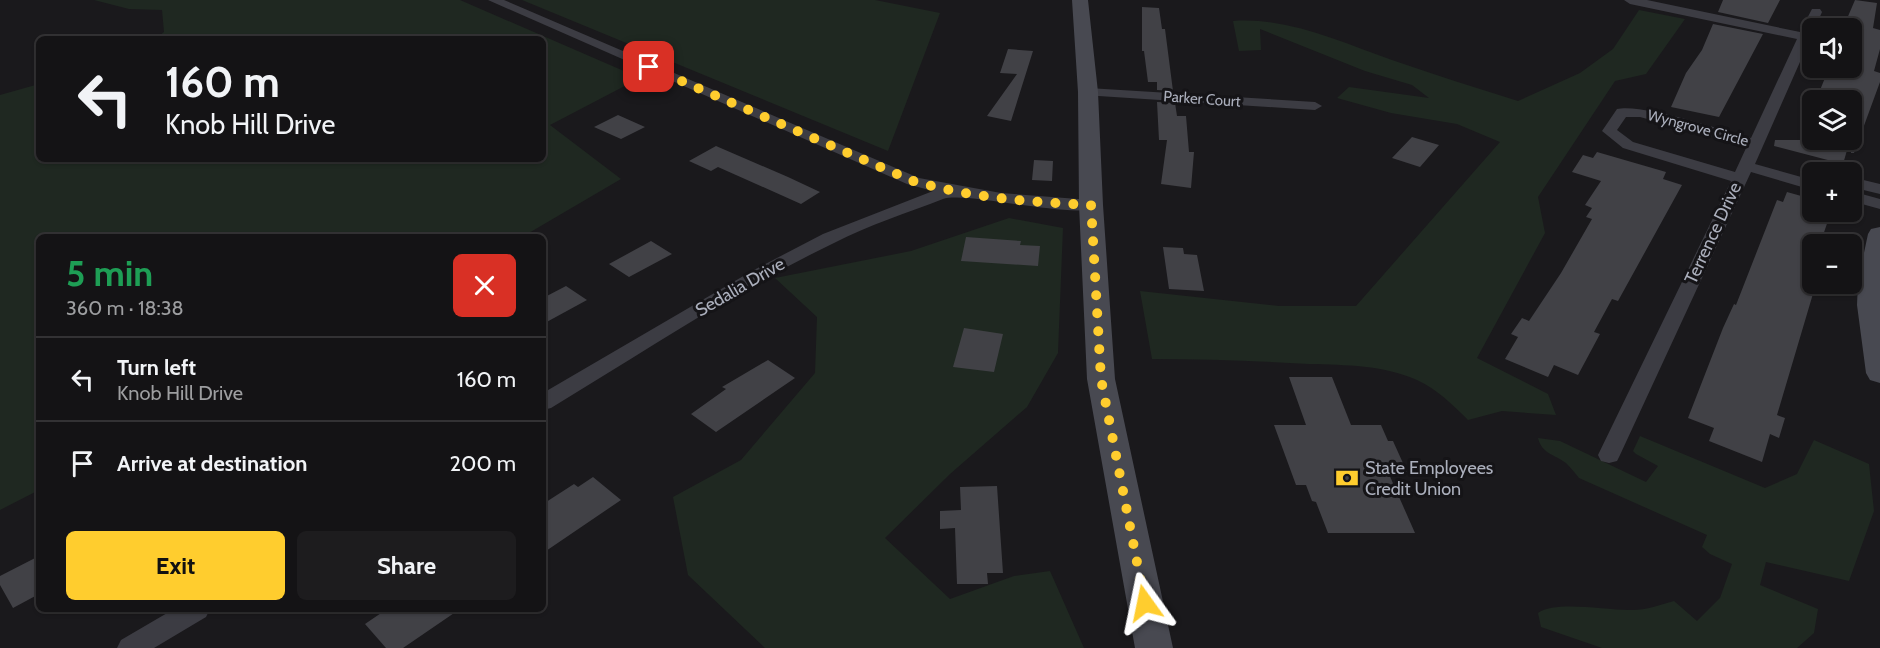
<!DOCTYPE html>
<html lang="en">
<head>
<meta charset="utf-8">
<style>
  body { margin:0; font-family:Cabin,sans-serif; background:#1d1c1e; color:#f1f3f6; height:100vh; display:flex; flex-direction:column; font-size:22px; white-space:nowrap }
  * { box-sizing:border-box; margin:0 }
  p { font-size:20px; color:#9d9ea0 }
  .icon { flex:none; width:33px; height:33px; fill:none; stroke:currentColor; stroke-width:2; stroke-linecap:round; stroke-linejoin:round }
  .map { position:relative; flex:1; overflow:hidden }
  .sheet { position:absolute; left:36px; top:234px; width:510px; height:378px; display:flex; flex-direction:column; background:#141315; border-radius:9px; box-shadow:0 2px 4px #0004,0 0 0 2px #333234 }
  .sheet>* { flex:none }
  .hud { position:absolute; left:36px; top:36px; width:510px; height:126px; border-radius:9px; box-shadow:0 2px 4px #0004,0 0 0 2px #333234; background:#141315; color:#f1f3f6; overflow:hidden }
  .fabs { position:absolute; left:1802px; top:18px; display:grid; gap:12px }
  .fabs a { display:grid; place-items:center; width:60px; height:60px; border-radius:9px; background:#141315; box-shadow:0 2px 4px #0004,0 0 0 2px #333234; font-size:30px }
  .pin { position:absolute; display:grid; place-items:center; width:51px; height:51px; color:#fff; margin:-26px; border-radius:12px; box-shadow:0 3px 9px #0006 }
  .me { position:absolute; width:66px; margin:-33px; rotate:348deg; stroke-linejoin:round; filter:drop-shadow(0 0 4px #0008) }
  .turn { display:flex; align-items:center; gap:21px; height:126px; padding:0 30px; font-size:27px }
  .turn .icon { width:78px; height:78px; stroke-width:2.5 }
  .turn b { display:block; font-size:42px; line-height:51px }
  .round { display:grid; place-items:center; flex:none; width:63px; height:63px; border-radius:9px; background:#1d1c1e }
  .overview { display:flex; align-items:center; justify-content:space-between; height:102px; padding:0 30px }
  h1 { font-size:36px; font-weight:800; line-height:45px; color:#1e9e55 }
  .action { display:flex; gap:12px; margin-top:auto; padding:12px 30px }
  .action a { flex:1; height:69px; border-radius:9px; background:#ffcd2e; color:#111; font-size:24px; font-weight:800; line-height:69px; text-align:center }
  .action a+a { background:#1d1c1e; color:#f1f3f6 }
  ul { padding:0; list-style:none }
  li { display:flex; align-items:center; gap:18px; height:84px; padding:0 30px; border-top:2px solid #333234 }
  li div { flex:1 }
  li b { display:block; font-size:22px }
  li em { font-style:normal }
  .map>svg:first-child { display:block }
  .green { fill:#1f2821 }
  .building { fill:#414146 }
  .lines { fill:none; stroke-linecap:round; stroke-linejoin:round }
  .street { fill:#3c3c43; fill-rule:evenodd }
  .secondary { fill:#484951; fill-rule:evenodd }
  .route { stroke:#ffcd2e; stroke-width:10; stroke-dasharray:0 18 }
  .labels { text-anchor:middle; dominant-baseline:central; stroke-width:6; stroke-linejoin:round; paint-order:stroke }
  .far-street-label { font-size:15px; fill:#abafbc; stroke:#151417 }
  .street-label { font-size:18px; fill:#abafbc; stroke:#151417 }
  .poi-label { font-size:18px; fill:#abafbc; stroke:#151417; text-anchor:start }
</style>
</head>
<body>
<div class="map">
<svg width="1880" height="648" viewBox="0 0 1880 648">
  <rect width="100%" height="100%" fill="#1a191c"/>
  <path class="green" d="M94 0H460L640 78 550 125 621 179 522 237H39V490L0 510V95L39 84V159H543V39H155L164 32 162 10 129 9Z
    M522 0H875L940 13 888 151Z
    M1639 10 1685 19 1646 74 1615 81 1538 197 1545 233 1477 358 1548 394 1556 415 1502 411 1468 420C1453 405 1437 389 1417 380 1382 365 1347 365 1309 364 1256 361 1205 359 1152 359L1140 291 1279 306H1356L1500 142 1457 124 1391 113 1337 98 1349 87 1429 98 1412 85 1365 71 1260 29 1261 50 1239 51 1233 21C1289 17 1340 42 1392 60 1433 74 1476 88 1518 101L1580 73 1613 49Z
    M1009 218 1063 228 1058 353 1027 407 950 474 885 538 950 599 1014 576 1050 571 1084 648H765L688 575 673 497 741 460 815 373 817 317 775 278 911 251Z
    M1640 436 1765 488 1797 474 1814 440 1869 464 1874 511 1849 581 1766 562 1760 585 1818 609 1814 633 1797 648H1602L1541 627 1538 613C1557 600 1608 611 1632 610 1647 610 1660 605 1674 601L1697 621 1720 598 1732 564 1710 554 1702 547 1707 535 1579 478C1575 473 1571 468 1566 463 1554 454 1542 454 1538 438L1560 441 1646 482 1658 466 1636 454 1633 451Z"/>
  <path class="building" d="M1723 0H1780L1768 23 1718 12Z
    M1855 0 1877 3 1873 28 1880 30V49L1874 71 1880 73V82L1854 153H1851V100H1816L1829 68H1851V28H1843Z
    M1142 7 1159 8 1162 29H1165L1173 91 1157 90V82H1148L1144 51H1142Z
    M1713 24 1763 34 1719 117 1671 107 1686 73 1702 50Z
    M1008 49 1033 51 1011 121 987 116 1017 74 1000 73Z
    M1157 102 1175 103 1177 116H1186L1189 152H1194L1191 188 1161 184 1167 140H1159Z
    M618 115 645 127 621 139 594 127Z
    M1412 137 1439 145 1420 167 1392 158Z
    M1775 140H1850L1843 164 1774 146Z
    M716 146 788 177 820 192 801 204 718 167 711 171 689 161Z
    M1597 152 1666 172 1663 179 1682 185 1618 301 1612 299 1594 332 1600 334 1578 375 1554 365 1548 377 1505 359 1518 337 1511 334 1522 318 1529 321 1561 273 1592 219 1586 217 1592 208 1585 205 1601 181 1572 172 1583 155 1593 158Z
    M1034 160 1053 161 1052 181 1032 180Z
    M1787 192 1812 199V212H1831L1820 244H1812V286L1815 287 1777 415 1785 418 1779 438 1770 434 1762 462 1709 441 1714 428 1688 418 1723 328 1734 304 1736 305 1777 200 1783 202Z
    M966 237 1021 241 1020 245 1040 246 1038 266 961 261Z
    M651 241 672 254 629 277 609 264Z
    M1163 247 1183 248 1184 254 1197 255 1204 291 1169 289Z
    M566 286 587 300 543 324V298Z
    M964 328 1003 334 994 372 953 367Z
    M768 360 795 378 716 432 691 414 726 389 722 387Z
    M1289 377H1332L1351 425H1381L1388 441H1393L1407 472H1388L1415 533H1328L1316 502 1312 501 1306 485H1296L1274 425H1306Z
    M593 477 621 500 543 553V504L574 484 578 487Z
    M997 486 1003 573H987L988 584H957L955 528 940 529V511L961 510 960 487Z
    M39 556V594L13 608 0 585V576Z
    M387 609H460L403 648H386L365 624Z"/>
  <g class="lines">
    <path class="street" d="M488 0H504L919 178 1001 193 1091 200 1099 205C1086 223 966 190 943 199 907 213 869 225 834 243 736 290 644 352 551 408L543 410V393L752 271 823 234 933 191 907 184Z
      M1624 0H1647L1800 32 1812 9H1820L1822 12 1815 28H1812L1811 37 1755 164 1812 180V190L1751 172 1620 455 1617 461 1609 463 1601 461 1598 455 1731 181 1623 148 1602 131 1617 109C1642 103 1722 130 1751 138L1797 39 1630 4ZM1626 117H1640L1747 146 1735 172 1633 142 1617 130Z
      M1088 88 1315 102 1322 106 1315 110 1083 95 1081 92 1083 89Z
      M1851 177 1880 184V194L1851 187Z
      M1851 191 1880 199V209L1851 201Z
      M174 609H210L206 617 154 648H117L121 640Z"/>
    <path class="secondary" d="M1072 0H1088L1098 92 1103 205 1115 379 1173 648H1135L1087 379 1079 205 1078 92Z
      M1880 227V383L1870 380 1866 373 1857 305 1858 281 1868 234 1871 229Z"/>
  </g>
  <g class="lines">
    <path class="route" d="M649 67 913 181C971 198 1030 202 1091 205L1101 379 1145 603"/>
  </g>
  <defs>
    <g id="bank-bare" transform="scale(1.8)"><path d="M-6-4H6V4H-6ZM0-2.3a2.3 2.3 0 1 0 0 4.6a2.3 2.3 0 1 0 0-4.6Z" fill="#ffcd2e" stroke="#151417" stroke-width="2.5" paint-order="stroke"/></g>
  </defs>
  <g fill-rule="evenodd">
    <use href="#bank-bare" x="1347" y="478"/>
  </g>
  <g class="labels">
    <g class="far-street-label">
      <text transform="translate(1202 99) rotate(4)">Parker Court</text>
      <text transform="translate(1698 128) rotate(15)">Wyngrove Circle</text>
    </g>
    <g class="street-label">
      <text transform="translate(1713 233) rotate(-65)">Terrence Drive</text>
      <text transform="translate(740 287) rotate(-30)">Sedalia Drive</text>
    </g>
    <g class="poi-label">
      <text x="1365" y="468">State Employees<tspan x="1365" dy="21">Credit Union</tspan></text>
    </g>
  </g>
</svg>
<div class="fabs">
<a><svg class="icon" aria-label="sound" viewBox="0 0 24 24"><path d="M4 9h4l5-4v14l-5-4H4zM17 9q2 3 0 6"/></svg></a>
<a><svg class="icon" aria-label="layers" viewBox="0 0 24 24"><path d="M12 4l9 5-9 5-9-5zM3 14l9 5 9-5"/></svg></a>
<a>+</a>
<a>−</a>
</div>
<div class="pin" style="left:649px;top:67px;background:#d93025"><svg class="icon" aria-label="arrive" viewBox="0 0 24 24"><path d="M6 21V4h12l-3 4 3 4H6"/></svg></div>
<svg class="me" style="left:1145px;top:603px" viewBox="-20 -20 40 40"><path d="M0-17L14 15 0 8-14 15z" fill="#ffcd2e" stroke="#fff" stroke-width="4"/></svg>
<div class="hud">
<div class="turn"><svg class="icon" aria-label="left" viewBox="0 0 24 24"><path d="M17 20v-9H6M10 6l-5 5 5 5"/></svg><div><b>160 m</b>Knob Hill Drive</div></div>
</div>
<section class="sheet">
<div class="overview"><div><h1>5 min</h1><p>360 m · 18:38</p></div><a class="round" style="background:#d93025;color:#fff"><svg class="icon" aria-label="close" viewBox="0 0 24 24"><path d="M6 6l12 12M18 6L6 18"/></svg></a></div>
<ul>
<li><svg class="icon" aria-label="left" viewBox="0 0 24 24"><path d="M17 20v-9H6M10 6l-5 5 5 5"/></svg><div><b>Turn left</b><p>Knob Hill Drive</p></div><em>160 m</em></li>
<li><svg class="icon" aria-label="arrive" viewBox="0 0 24 24"><path d="M6 21V4h12l-3 4 3 4H6"/></svg><div><b>Arrive at destination</b></div><em>200 m</em></li>
</ul>
<div class="action"><a>Exit</a><a>Share</a></div>
</section>
</div>
</body>
</html>
